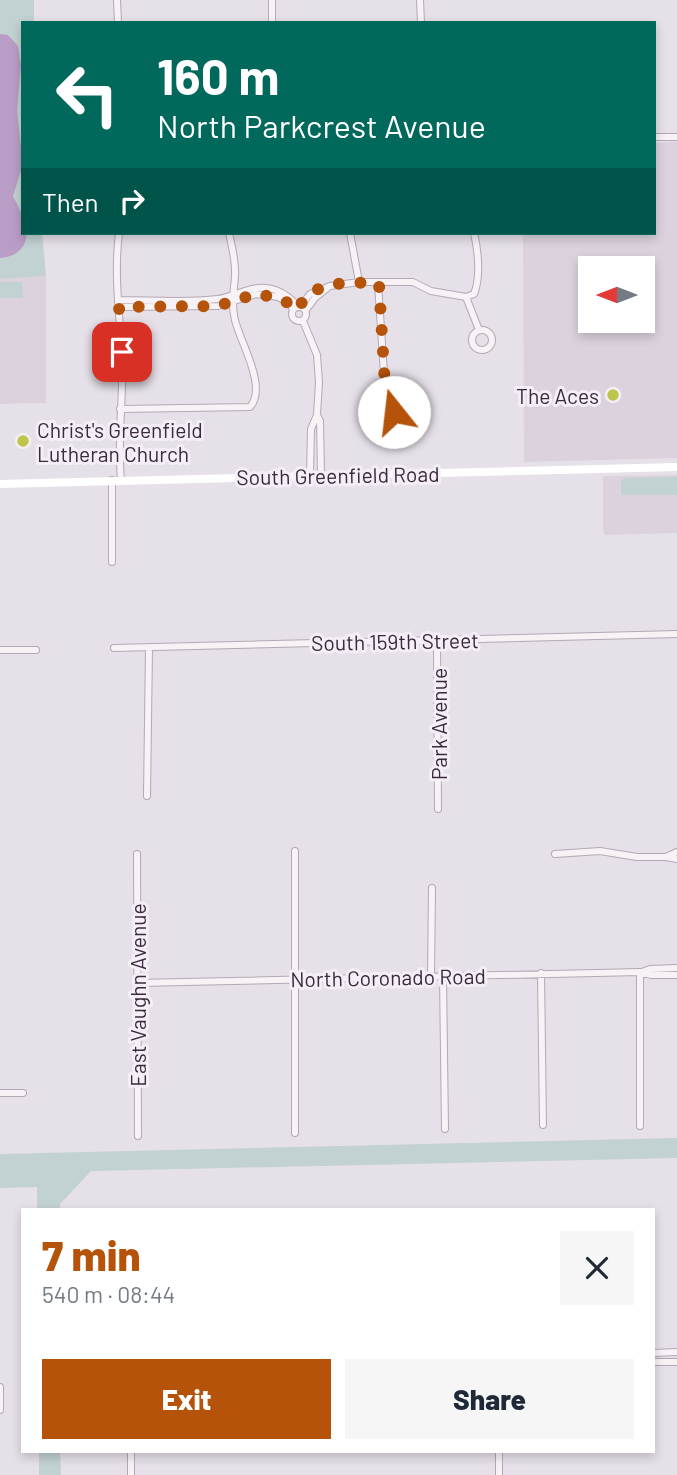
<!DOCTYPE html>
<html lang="en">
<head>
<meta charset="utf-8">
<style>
  body { margin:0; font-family:Barlow,sans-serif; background:#f6f6f7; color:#1f2937; height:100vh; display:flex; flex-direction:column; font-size:26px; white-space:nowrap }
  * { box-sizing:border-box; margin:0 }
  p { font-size:23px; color:#747a83 }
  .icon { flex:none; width:38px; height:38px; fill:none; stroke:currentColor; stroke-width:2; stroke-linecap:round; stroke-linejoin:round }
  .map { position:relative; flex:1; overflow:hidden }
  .sheet { position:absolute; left:21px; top:1208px; width:634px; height:245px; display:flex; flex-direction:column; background:#fff; border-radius:0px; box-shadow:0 4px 10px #0003 }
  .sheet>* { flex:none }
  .banner { position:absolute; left:21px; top:21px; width:635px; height:214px; border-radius:0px; box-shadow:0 4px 10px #0003; background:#00695c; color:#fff; overflow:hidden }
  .needle { width:46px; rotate:270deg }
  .controls { position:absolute; left:578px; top:256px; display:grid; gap:14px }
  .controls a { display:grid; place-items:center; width:77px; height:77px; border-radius:0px; background:#fff; box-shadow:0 4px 10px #0003; font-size:35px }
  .pin { position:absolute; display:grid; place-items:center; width:60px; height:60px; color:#fff; margin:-30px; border-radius:14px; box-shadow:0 4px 10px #0006 }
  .me { position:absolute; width:77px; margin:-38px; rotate:344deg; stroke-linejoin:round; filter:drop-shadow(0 0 5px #0008) }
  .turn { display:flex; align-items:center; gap:24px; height:147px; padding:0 21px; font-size:32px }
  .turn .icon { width:91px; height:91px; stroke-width:2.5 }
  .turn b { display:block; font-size:49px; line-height:60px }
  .then { display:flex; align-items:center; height:66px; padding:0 21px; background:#0003; gap:14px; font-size:26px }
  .round { display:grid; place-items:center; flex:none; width:74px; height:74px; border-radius:0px; background:#f6f6f7 }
  .headline { display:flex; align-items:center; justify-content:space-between; height:119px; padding:0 21px }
  h1 { font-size:42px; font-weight:800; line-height:52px; color:#b45309 }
  .cta { display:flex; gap:14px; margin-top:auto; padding:14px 21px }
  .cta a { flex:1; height:80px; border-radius:0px; background:#b45309; color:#fff; font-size:28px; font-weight:800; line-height:80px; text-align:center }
  .cta a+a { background:#f6f6f7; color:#1f2937 }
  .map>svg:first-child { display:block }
  .built { fill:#dbd2dd; fill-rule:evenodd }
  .green { fill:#c2d1d1 }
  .water { fill:#ba9dc6 }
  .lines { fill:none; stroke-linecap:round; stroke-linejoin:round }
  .street-casing { stroke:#b3a9b5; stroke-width:8 }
  .street { stroke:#f6f2f6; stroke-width:6 }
  .secondary { stroke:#fff; stroke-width:8 }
  .route { stroke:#b45309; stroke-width:12; stroke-dasharray:0 21.6 }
  .poi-dot { fill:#bec54d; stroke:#f4eff6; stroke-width:2.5 }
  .labels { text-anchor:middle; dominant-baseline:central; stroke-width:6; stroke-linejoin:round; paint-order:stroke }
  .poi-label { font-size:21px; fill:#3b2a3e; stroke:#f4eff6; text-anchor:end }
  .street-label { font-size:21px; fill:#3b2a3e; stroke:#f4eff6 }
</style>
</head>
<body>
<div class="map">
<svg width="677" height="1475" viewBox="0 0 677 1475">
  <rect width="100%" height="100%" fill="#e6e0e8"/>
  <path class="built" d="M677 142V458L524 462 523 233H654L655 143ZM590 268H642V320H590Z
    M46 276V403L0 404V279Z
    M677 475V533L605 535 603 532V476Z"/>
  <path class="green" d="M0 0H34V23H23V233H42L46 276 0 279Z
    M0 282H22L23 298H0Z
    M677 477V495H621V481L624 478Z
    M677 1138V1158L91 1171 60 1204V1209H37V1187L0 1188V1154Z
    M39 1451H60L61 1475H39Z"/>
  <path class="water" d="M0 34 8 35 18 46 21 65 17 111 23 164 13 196 23 216V233H27C26 249 15 257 0 258Z"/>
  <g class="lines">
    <g class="street-casing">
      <path id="street" d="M117 0 118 23
        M272 0V23
        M420 0 421 23
        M654 137H677
        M119 233C114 272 119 312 122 351 124 394 117 437 121 480
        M350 233 359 282
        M378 284 386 403
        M330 286 359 282H413L431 291 466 297 474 294C481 277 478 250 474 233
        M466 297 479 330
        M118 300C151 300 185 303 218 299 234 297 249 286 266 288 278 289 291 297 298 307
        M292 314a7 7 0 1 1 14 0a7 7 0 1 1-14 0Z
        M119 307 218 306 256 294 278 297 290 304 293 310
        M300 307 310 294 330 286 315 298 306 310
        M303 321 317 355 319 382 317 415 311 429 310 475
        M472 340a10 10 0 1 1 20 0a10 10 0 1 1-20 0Z
        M375 413a10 10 0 1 1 20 0a10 10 0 1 1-20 0Z
        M120 409 250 407C268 387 240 342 235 320 231 305 234 290 235 276 236 262 232 247 229 233
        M317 415 320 421 321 475
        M112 480V562
        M437 640 438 809
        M114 648 677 634
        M0 650H36
        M147 796 149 648
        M137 854 138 1136
        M555 854 600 851 637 857H666L677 859
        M666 857 677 852
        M640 972V1126
        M642 972 650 969 677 968
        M541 973 543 1125
        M431 976 432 888
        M443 976 445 1129
        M137 983 640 972 651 975H677
        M0 1093H23
        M295 1133V851
        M653 1353 677 1352
        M653 1362H677
        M0 1387V1410
        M131 1451V1475
        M499 1451V1475"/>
    </g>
    <use href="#street" class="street"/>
    <path class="secondary" d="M0 484 677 467"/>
  </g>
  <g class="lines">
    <path class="route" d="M122 352 119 307 218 306 256 294 278 298 290 304 293 310C302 305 305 297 313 292 330 281 359 282 379 284L386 403 392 406 394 412"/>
  </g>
  <g class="poi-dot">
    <circle cx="613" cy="395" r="7"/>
    <circle cx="23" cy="441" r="7"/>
  </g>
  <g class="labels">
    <g class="poi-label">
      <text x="599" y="395">The Aces</text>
      <text x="37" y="429" text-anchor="start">Christ's Greenfield<tspan x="37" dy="24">Lutheran Church</tspan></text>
    </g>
    <g class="street-label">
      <text transform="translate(338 475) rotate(-1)">South Greenfield Road</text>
      <text transform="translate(395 641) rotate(-1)">South 159th Street</text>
      <text transform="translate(438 724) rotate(-90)">Park Avenue</text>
      <text transform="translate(388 977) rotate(-1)">North Coronado Road</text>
      <text transform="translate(137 995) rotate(-90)">East Vaughn Avenue</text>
    </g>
  </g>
</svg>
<div class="controls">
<a><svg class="needle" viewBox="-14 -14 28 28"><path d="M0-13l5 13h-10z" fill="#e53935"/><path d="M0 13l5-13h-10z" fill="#747a83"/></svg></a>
</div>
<div class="pin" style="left:122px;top:352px;background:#d93025"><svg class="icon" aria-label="arrive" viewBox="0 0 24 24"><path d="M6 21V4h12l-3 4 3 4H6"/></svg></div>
<svg class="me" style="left:394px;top:412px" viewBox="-20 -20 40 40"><circle r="19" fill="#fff"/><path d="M0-13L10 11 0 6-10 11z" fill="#b45309"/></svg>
<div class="banner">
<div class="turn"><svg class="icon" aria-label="left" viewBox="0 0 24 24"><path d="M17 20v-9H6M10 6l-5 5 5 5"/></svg><div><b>160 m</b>North Parkcrest Avenue</div></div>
<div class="then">Then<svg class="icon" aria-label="right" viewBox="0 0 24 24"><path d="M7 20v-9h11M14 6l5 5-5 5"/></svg></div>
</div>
<section class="sheet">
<div class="headline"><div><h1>7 min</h1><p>540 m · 08:44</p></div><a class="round"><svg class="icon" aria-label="close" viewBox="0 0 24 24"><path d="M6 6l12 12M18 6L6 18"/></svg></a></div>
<div class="cta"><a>Exit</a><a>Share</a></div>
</section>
</div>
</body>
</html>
